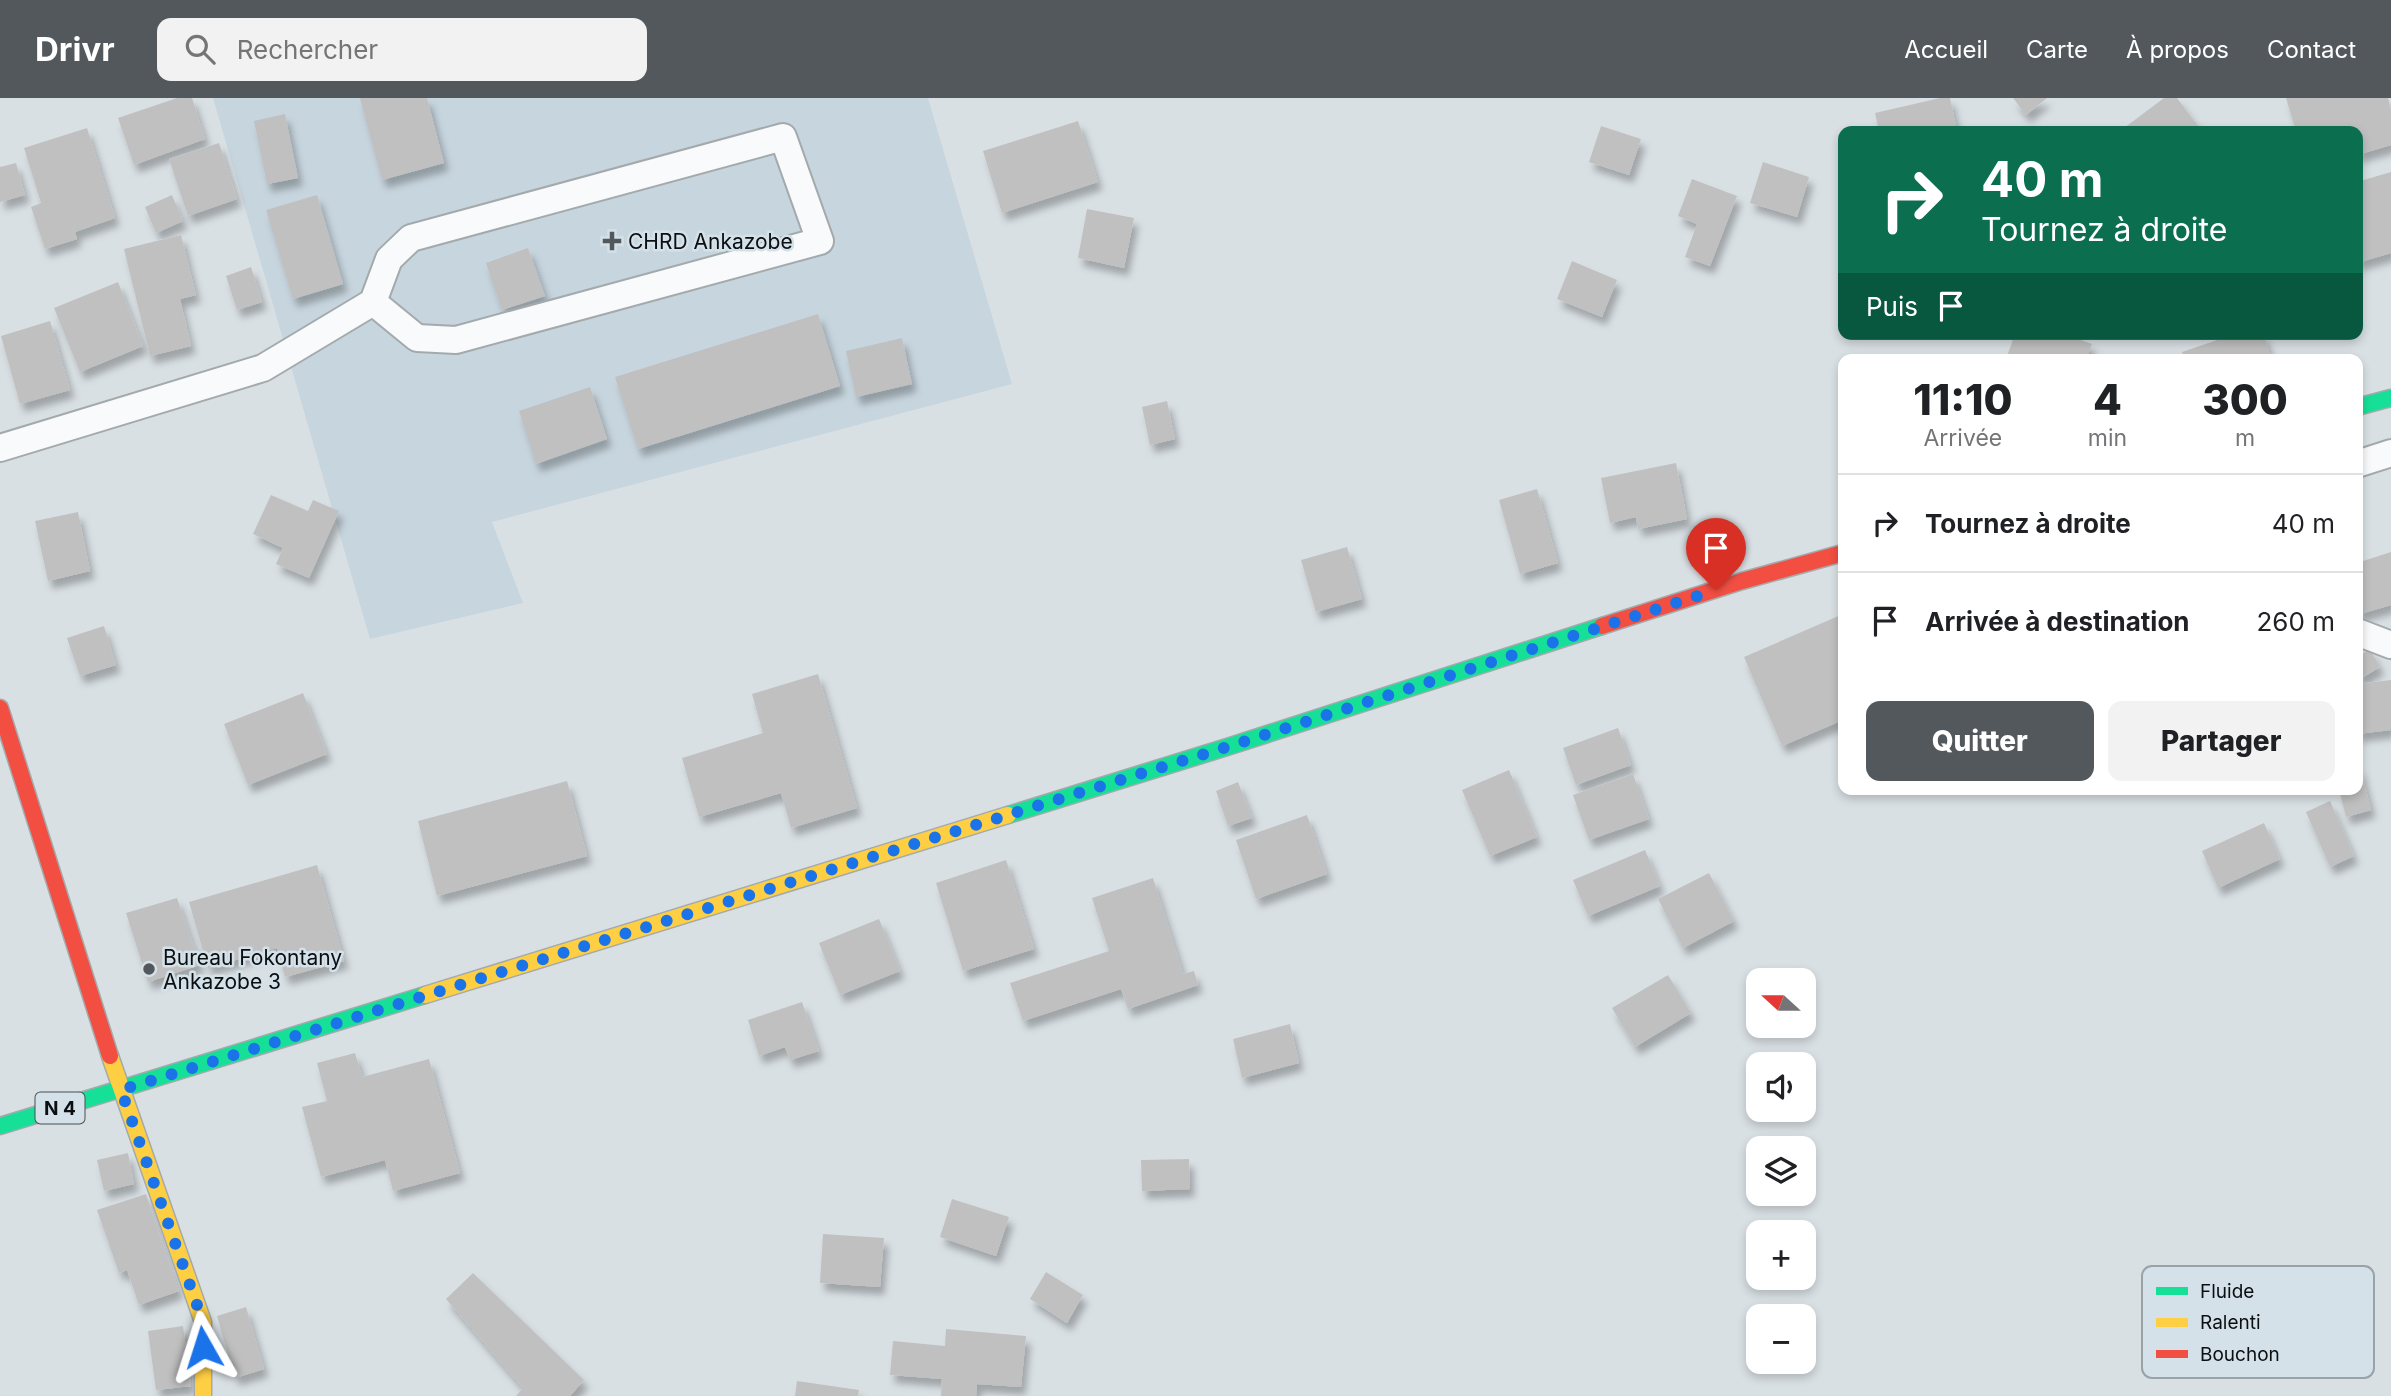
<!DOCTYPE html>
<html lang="fr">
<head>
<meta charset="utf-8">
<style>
  body { margin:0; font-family:Inter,sans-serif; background:#f2f2f2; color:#202124; height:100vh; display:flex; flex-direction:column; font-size:26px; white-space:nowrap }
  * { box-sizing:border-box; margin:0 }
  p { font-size:23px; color:#757577 }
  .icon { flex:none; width:38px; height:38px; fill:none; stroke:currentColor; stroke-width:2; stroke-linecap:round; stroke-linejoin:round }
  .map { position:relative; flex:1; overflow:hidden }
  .sheet { position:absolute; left:1838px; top:256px; width:525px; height:441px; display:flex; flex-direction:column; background:#fff; border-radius:14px; box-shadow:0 4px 10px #0003 }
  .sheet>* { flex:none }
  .hud { position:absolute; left:1838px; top:28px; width:525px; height:214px; border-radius:14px; box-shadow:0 4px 10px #0003; background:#0b6e4f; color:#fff; overflow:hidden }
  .needle { width:46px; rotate:291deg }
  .controls { position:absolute; left:1746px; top:870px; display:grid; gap:14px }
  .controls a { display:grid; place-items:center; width:70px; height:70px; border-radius:14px; background:#fff; box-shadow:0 4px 10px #0003; font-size:35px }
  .pin { position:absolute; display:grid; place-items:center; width:60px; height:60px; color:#fff; margin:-72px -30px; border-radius:50% 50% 50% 0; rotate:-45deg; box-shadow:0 0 7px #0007 }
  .pin .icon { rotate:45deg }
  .me { position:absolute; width:77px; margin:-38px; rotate:354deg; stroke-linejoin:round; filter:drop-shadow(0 0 5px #0008) }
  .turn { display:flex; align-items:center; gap:24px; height:147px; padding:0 28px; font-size:32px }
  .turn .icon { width:91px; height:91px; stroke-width:2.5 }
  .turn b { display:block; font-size:49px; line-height:60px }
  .then { display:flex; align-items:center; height:66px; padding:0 28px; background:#0003; gap:14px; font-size:26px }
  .eta { display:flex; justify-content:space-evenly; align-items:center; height:119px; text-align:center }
  .eta b { font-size:42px; font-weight:800; line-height:49px }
  .button { display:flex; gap:14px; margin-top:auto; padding:14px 28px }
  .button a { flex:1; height:80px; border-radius:14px; background:#53585c; color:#fff; font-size:28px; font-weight:800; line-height:80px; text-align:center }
  .button a+a { background:#f2f2f2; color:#202124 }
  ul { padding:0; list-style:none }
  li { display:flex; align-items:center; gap:21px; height:98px; padding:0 28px; border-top:2px solid #e0e0e0 }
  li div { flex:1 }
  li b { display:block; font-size:26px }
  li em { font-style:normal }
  header { display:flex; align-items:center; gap:42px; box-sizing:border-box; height:98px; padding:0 35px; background:#53585c; color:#fff }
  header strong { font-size:33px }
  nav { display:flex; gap:38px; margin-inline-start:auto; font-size:24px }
  .search { width:490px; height:63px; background:#f2f2f2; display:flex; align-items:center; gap:18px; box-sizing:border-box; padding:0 24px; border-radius:14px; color:#757577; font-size:26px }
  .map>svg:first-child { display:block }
  .built { fill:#c7d5de }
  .building { fill:#c0c0c1; filter:url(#shadow) }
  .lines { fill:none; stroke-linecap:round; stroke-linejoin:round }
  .lane-casing { stroke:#a4aaac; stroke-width:30 }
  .fast-casing { stroke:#a4aaac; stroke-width:19 }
  .slow-casing { stroke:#a4aaac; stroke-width:19 }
  .jam-casing { stroke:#a4aaac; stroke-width:19 }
  .lane { stroke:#f9fafb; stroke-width:26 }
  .fast { stroke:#16e098; stroke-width:16 }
  .slow { stroke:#ffcf43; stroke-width:16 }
  .jam { stroke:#f24e42; stroke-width:16 }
  .route { stroke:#1a73e8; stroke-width:12; stroke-dasharray:0 21.6 }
  .poi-dot { fill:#53585c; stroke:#d4e1e9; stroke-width:2.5 }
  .labels { text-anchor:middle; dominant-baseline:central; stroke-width:5; stroke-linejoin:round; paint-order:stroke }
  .shield { fill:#d4e1e9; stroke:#474e52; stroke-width:2 }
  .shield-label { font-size:19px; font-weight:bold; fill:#0b0f12 }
  .poi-label { font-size:21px; fill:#0b0f12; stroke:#d4e1e9; text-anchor:start }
  .key { fill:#d4e1e9; stroke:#98a2a8; stroke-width:2 }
  .key-label { font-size:19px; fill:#0b0f12 }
</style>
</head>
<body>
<header>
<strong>Drivr</strong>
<div class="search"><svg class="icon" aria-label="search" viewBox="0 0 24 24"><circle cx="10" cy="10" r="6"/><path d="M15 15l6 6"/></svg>Rechercher</div>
<nav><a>Accueil</a><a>Carte</a><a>À propos</a><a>Contact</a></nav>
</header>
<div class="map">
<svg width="2391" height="1298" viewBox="0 0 2391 1298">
  <defs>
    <filter id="shadow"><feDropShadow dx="4.5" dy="8" stdDeviation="3.5" flood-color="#0004"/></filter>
  </defs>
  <rect width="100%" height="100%" fill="#d9e0e4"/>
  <path class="built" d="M213 0H928L1012 286 492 424 523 505 370 541Z"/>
  <path class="building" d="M177 0H192L205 41 134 67 118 20Z
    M360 0H427L444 65 382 82Z
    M1940 0H1950L1957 33H1879L1875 15Z
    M2013 0H2047L2026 17Z
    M2164 0H2177L2202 33H2120Z
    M2286 0H2388L2391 12V47L2357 57V33H2296Z
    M285 16 298 80 267 86 254 23Z
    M1078 23 1098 84 1002 115 983 53Z
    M1601 28 1641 41 1629 77 1589 64Z
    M87 30 115 120 75 134 77 141 45 151 31 109 41 105 24 50Z
    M219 45 237 101 188 118 169 61Z
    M1763 64 1809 79 1797 119 1750 105Z
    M16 65 25 97 0 104V69Z
    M2391 74V155L2357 165V84Z
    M1692 81 1737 98 1710 168 1685 159 1697 126 1678 118Z
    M172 97 183 123 156 135 145 109Z
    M317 97 343 186 293 201 266 112Z
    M1087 111 1134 120 1124 170 1078 160Z
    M181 137 196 197 180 201 191 248 150 258 124 151Z
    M528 150 545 198 502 212 486 165Z
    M1572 163 1617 182 1602 219 1557 201Z
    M251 169 262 204 237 212 226 178Z
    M118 184 143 248 80 274 54 210Z
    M818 216 840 288 638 351 615 279Z
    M50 223 70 292 20 306 1 238Z
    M2015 236H2064L2092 246 2086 261H2006Z
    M2235 236H2264L2271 261H2184L2182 254Z
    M902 240 912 286 856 299 846 253Z
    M590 289 607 341 536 366 519 313Z
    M1167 303 1175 341 1150 347 1142 309Z
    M1676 365 1687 421 1638 431 1636 419 1610 425 1601 380Z
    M1537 391 1558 465 1520 476 1499 402Z
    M271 397 308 413 313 402 339 413 309 480 276 466 283 450 253 436Z
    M78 414 90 473 48 483 35 423Z
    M1347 449 1362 501 1316 514 1301 462Z
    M2391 454V507L2357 517V465Z
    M1843 516V622L1782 648 1744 559Z
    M104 528 116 567 80 578 67 540Z
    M2370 551 2380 569 2360 581 2357 577V559Z
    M818 576 857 710 791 730 781 695 699 719 682 660 763 635 752 596Z
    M2391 582V632L2357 636V586Z
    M303 595 327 656 248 687 224 626Z
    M1618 630 1631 667 1576 687 1563 650Z
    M2360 669 2371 712 2346 719 2339 691H2357V670Z
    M1509 672 1537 739 1490 758 1462 692Z
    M1633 676 1649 721 1589 742 1573 697Z
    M567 683 587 758 437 798 418 723Z
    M1238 684 1252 720 1228 728 1216 693Z
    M2330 703 2354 758 2330 769 2306 714Z
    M1307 717 1327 776 1256 801 1236 742Z
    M2264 725 2280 761 2218 790 2202 753Z
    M1645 752 1660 788 1588 818 1573 782Z
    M1006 762 1034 851 963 873 936 785Z
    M317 767 344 863 285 879 277 850 208 870 189 804Z
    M1709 775 1734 823 1683 850 1658 801Z
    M1153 780 1183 876 1194 873 1198 887 1128 911 1121 891 1023 923 1010 885 1109 853 1092 800Z
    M177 800 200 867 148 884 126 815Z
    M879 821 900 873 840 897 819 845Z
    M1668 877 1691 915 1635 949 1612 910Z
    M802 904 819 953 790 962 785 949 759 958 748 922Z
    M1290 926 1299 965 1242 980 1233 941Z
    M355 955 362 979 429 961 460 1075 393 1093 385 1062 321 1079 302 1009 327 1003 317 965Z
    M128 1055 134 1086 104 1093 97 1062Z
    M1189 1061 1190 1091 1142 1093 1141 1062Z
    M146 1096 179 1193 139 1207 127 1172 119 1175 97 1112Z
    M952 1101 1009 1119 996 1158 940 1139Z
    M823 1136 884 1140 880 1189 820 1185Z
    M1046 1174 1083 1197 1067 1225 1030 1201Z
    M473 1175 584 1282 570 1298H516L523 1290 446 1201Z
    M246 1209 264 1271 235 1280 217 1218Z
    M183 1228 191 1288 156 1292 148 1233Z
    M946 1231 1026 1238 1021 1289 977 1286 976 1298H941L942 1281 890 1277 893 1243 945 1248Z
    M797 1283 859 1292 858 1298H795Z"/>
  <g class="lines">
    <g class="lane-casing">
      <path id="lane" d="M0 350 263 270 373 204 389 161 411 140 783 39 820 143 456 242 417 240 373 204
        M2357 366 2391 355
        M2357 534 2391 547"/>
    </g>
    <g class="fast-casing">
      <path id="fast" d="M2357 309 2391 300
        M1008 717 1227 649 1602 528
        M0 1028 425 897"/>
    </g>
    <g class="slow-casing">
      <path id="slow" d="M425 897 1008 717
        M110 958 203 1224V1298"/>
    </g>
    <g class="jam-casing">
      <path id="jam" d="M1602 528 1742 483 1843 455
        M0 610 110 958"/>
    </g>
    <use href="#lane" class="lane"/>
    <use href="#fast" class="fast"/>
    <use href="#slow" class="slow"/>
    <use href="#jam" class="jam"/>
  </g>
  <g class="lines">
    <path class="route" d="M203 1249V1224L121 992 1227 649 1716 492"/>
  </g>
  <g class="poi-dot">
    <path d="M608.5 132.5h7v7h7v7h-7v7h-7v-7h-7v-7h7z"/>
    <circle cx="149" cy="871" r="7"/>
  </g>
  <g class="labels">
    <rect class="shield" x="35.5" y="994.5" width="49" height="31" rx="5"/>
    <g class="shield-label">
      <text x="60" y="1010">N 4</text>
    </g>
    <g class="poi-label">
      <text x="628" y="143">CHRD Ankazobe</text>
      <text x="163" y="859">Bureau Fokontany<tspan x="163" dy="24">Ankazobe 3</tspan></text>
    </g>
  </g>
  <rect x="2142" y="1168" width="232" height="112" rx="10" class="key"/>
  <rect x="2156" y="1189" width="32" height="8" fill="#16e098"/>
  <rect x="2156" y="1220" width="32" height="9" fill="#ffcf43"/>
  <rect x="2156" y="1252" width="32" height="8" fill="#f24e42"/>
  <g class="key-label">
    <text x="2200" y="1200">Fluide</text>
    <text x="2200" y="1231">Ralenti</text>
    <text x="2200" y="1263">Bouchon</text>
  </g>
</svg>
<div class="controls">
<a><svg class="needle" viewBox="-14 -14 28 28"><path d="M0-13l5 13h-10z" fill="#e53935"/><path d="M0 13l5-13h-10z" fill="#757577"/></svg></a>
<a><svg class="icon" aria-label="sound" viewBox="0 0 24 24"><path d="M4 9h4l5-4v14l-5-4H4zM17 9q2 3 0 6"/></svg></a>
<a><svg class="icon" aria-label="layers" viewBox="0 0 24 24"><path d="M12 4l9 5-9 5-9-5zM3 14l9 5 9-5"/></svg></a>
<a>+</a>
<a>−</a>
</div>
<div class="pin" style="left:1716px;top:492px;background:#d93025"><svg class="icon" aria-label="arrive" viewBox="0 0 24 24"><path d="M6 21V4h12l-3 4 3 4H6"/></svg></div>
<svg class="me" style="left:203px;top:1249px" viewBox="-20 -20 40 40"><path d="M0-17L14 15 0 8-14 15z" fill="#1a73e8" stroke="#fff" stroke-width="4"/></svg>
<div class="hud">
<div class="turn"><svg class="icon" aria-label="right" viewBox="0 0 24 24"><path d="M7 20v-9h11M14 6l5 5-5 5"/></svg><div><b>40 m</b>Tournez à droite</div></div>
<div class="then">Puis<svg class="icon" aria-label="arrive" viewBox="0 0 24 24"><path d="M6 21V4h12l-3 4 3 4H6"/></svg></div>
</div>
<section class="sheet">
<div class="eta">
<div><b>11:10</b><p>Arrivée</p></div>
<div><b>4</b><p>min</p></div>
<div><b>300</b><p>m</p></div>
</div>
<ul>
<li><svg class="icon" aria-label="right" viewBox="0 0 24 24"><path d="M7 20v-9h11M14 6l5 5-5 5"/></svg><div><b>Tournez à droite</b></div><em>40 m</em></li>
<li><svg class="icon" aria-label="arrive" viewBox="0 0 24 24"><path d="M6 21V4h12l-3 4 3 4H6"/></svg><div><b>Arrivée à destination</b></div><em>260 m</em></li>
</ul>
<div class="button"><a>Quitter</a><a>Partager</a></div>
</section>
</div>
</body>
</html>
